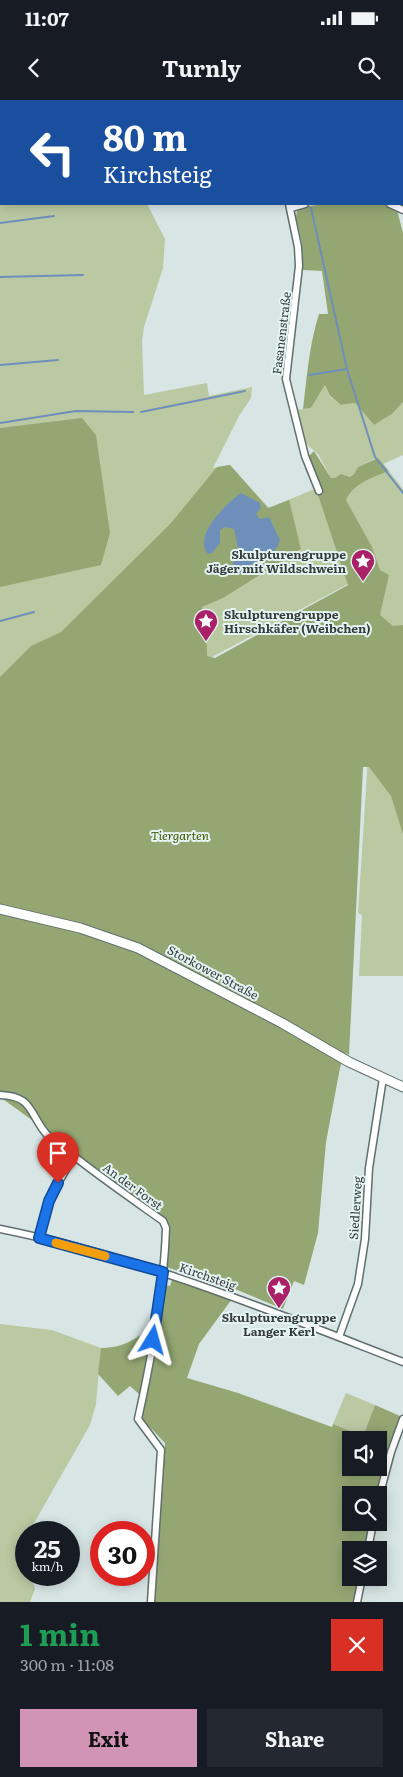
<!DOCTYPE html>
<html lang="en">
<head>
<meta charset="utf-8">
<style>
  body { margin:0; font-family:Literata,serif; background:#242831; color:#f1f3f6; height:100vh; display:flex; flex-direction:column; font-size:19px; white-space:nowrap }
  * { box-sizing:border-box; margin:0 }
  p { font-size:16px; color:#9ea1a6 }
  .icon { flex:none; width:28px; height:28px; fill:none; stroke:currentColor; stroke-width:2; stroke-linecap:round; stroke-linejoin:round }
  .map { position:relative; height:1502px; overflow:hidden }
  .details { display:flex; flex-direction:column; background:#171b24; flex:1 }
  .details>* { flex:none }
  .hud { position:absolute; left:0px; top:0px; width:404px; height:105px; box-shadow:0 2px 12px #0003; background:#1a4fa0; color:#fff; overflow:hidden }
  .controls { position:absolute; left:342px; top:1331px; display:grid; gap:10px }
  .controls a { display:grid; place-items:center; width:45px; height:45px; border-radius:0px; background:#171b24; box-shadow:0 2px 12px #0003; font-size:25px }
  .speed { position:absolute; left:15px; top:1421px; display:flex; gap:10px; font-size:25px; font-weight:700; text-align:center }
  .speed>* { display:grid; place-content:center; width:65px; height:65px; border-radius:50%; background:#171b24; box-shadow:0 2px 12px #0003; line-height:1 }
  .speed small { font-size:12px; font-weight:400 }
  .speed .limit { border:8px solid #d22; background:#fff; color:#111 }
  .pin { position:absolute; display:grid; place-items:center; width:42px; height:42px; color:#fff; margin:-51px -21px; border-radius:50% 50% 50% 0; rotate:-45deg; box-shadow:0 0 5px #0007 }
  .pin .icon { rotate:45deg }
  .me { position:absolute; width:55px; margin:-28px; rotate:8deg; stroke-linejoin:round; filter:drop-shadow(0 0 4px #0008) }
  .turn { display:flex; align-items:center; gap:18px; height:105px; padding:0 20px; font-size:22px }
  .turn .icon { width:65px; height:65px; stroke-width:2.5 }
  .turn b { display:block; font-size:35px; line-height:42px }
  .round { display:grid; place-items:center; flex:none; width:52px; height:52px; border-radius:0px; background:#242831 }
  .head { display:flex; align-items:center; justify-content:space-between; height:85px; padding:0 20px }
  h1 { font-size:30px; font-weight:700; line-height:38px; color:#1e9e55 }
  .cta { display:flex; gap:10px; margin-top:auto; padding:10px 20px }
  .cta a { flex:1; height:58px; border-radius:0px; background:#d194b5; color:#111; font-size:20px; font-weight:700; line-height:58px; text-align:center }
  .cta a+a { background:#242831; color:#f1f3f6 }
  .status { display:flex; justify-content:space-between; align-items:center; height:35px; padding:0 25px; background:#171b24; direction:ltr }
  .status svg { height:14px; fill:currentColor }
  header { display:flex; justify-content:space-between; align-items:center; height:65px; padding:0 20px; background:#171b24; font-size:22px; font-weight:700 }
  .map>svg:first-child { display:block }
  .green { fill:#bac9a2 }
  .forest { fill:#94a773; fill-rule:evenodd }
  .water { fill:#6f8fbb }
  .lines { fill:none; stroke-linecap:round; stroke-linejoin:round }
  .stream { stroke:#6f8fbb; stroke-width:2 }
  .minor-casing { stroke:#616f6e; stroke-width:9 }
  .secondary-casing { stroke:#616f6e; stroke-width:11 }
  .minor { stroke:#fff; stroke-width:6 }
  .secondary { stroke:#fff; stroke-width:9 }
  .route-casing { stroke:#114b97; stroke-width:12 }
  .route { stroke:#1a73e8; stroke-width:9 }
  .slow { stroke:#f59e0b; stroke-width:9 }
  .labels { text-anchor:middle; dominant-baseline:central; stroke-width:4; stroke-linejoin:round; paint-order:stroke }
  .street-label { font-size:12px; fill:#373d3d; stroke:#e4f4f2 }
  .poi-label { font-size:12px; font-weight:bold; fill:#373d3d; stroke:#e4f4f2; text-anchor:end }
  .park-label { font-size:12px; font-style:italic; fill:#435904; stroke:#e4f4f2 }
</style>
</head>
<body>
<div class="status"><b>11:07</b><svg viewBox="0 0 49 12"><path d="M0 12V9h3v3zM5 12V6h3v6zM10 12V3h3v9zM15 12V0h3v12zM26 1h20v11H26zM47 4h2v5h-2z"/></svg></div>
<header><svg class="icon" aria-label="back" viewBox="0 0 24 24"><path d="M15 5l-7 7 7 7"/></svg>Turnly<svg class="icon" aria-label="search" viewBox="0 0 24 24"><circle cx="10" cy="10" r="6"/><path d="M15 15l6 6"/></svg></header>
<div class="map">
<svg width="403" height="1502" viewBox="0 0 403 1502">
  <rect width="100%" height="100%" fill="#d7e6e5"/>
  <path class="green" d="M0 0 56 1H1V104H147L165 139 163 168 144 227 142 241 144 295 207 283 209 296 252 287 251 298 239 316 213 368 230 365 269 408 317 388 356 420 346 400C354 383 372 378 389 371L403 389V876H359L362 815 358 813 379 487 348 484 212 557 0 831Z
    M325 285 330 297 341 305 355 303 374 325 392 314 403 302V355L383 364 377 358 358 367 354 374 350 377 341 375 335 378H331L318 354 303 341 295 310 311 308Z
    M0 1224 52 1230 101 1248 96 1304 90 1325 29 1432H26L23 1448 26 1475H31L35 1489 30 1502H0Z
    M346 1293 375 1305 363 1336 333 1324Z"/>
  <path class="forest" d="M325 104H384L397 110 403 133V302L392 314 374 325 355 303 341 305 330 296 325 285 311 308 303 309C307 277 309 245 319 214H328L322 171 303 170 302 143 296 117 297 111 303 107Z
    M82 318 96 335 110 433 101 465 0 487V328Z
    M314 351 331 378H335L341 374 350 377 354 374 358 367 378 358 389 371C372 378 354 383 346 400L372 447 380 470 389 475 380 515 393 526 403 525V734L391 696 369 667H363L349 955 345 953 340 968 326 1042 318 1133 304 1185 294 1181 283 1209 235 1189 166 1167 170 1125 86 1064 72 1049 0 997V577L31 546 61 532 171 423 217 367 230 365 268 408 289 400 301 449 223 498 202 507 206 524 207 556 215 558 348 485 306 359Z
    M173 1177 232 1199 199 1244 187 1278 238 1293 332 1327 333 1324 363 1336 375 1305 400 1316 388 1350 376 1395H351V1422L371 1423 365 1450H351V1478H360L355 1502H147L148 1478H154L165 1343 141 1318 165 1185 170 1186ZM351 1340H379V1368H351Z
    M153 1226 141 1296 130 1286 118 1296 98 1274 101 1248C123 1248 136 1239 153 1226Z"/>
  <path class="water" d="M241 393 260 403 261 408 256 414 260 419 269 417 280 440C274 461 252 458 243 473L227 474 239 453 234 429 225 427 220 430V443L212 453 208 454C192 436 227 403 241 393Z"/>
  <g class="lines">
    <path class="stream" d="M311 108 347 269 375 357 403 393
      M0 123 54 116
      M0 177 83 175
      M0 265 58 260
      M309 275 347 269
      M141 312 245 291
      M0 323 76 311 133 312
      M0 521 34 512"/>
    <g class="minor-casing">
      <path id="minor" d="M238 1V0
        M289 104 298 147 299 166 286 279 305 356 319 391
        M390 104 403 110
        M291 108 305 104
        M0 995C31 996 29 1011 44 1031 50 1040 62 1046 70 1053 100 1077 132 1099 163 1121L166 1128C164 1191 152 1256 138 1319L161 1350 151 1502
        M0 1129C140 1157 271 1211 403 1262
        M39 1138 51 1095 74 1056
        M339 1237 358 1184 365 1139 369 1068 383 978
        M379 1397 391 1352 403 1319
        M368 1450 373 1422
        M357 1502 362 1478"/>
    </g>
    <g class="secondary-casing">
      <path id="secondary" d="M0 809 80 828 138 848 282 923 349 962 403 987"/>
    </g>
    <use href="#minor" class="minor"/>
    <use href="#secondary" class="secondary"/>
  </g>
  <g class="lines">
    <g class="route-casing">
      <path id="route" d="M58 1083 49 1101 39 1138 163 1172 153 1240"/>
    </g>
    <use href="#route" class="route"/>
    <path class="slow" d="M56 1143 105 1156"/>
  </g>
  <defs>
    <g id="sight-pin" transform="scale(1.25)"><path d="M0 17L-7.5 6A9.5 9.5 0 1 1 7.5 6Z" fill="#a92166" stroke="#e4f4f2"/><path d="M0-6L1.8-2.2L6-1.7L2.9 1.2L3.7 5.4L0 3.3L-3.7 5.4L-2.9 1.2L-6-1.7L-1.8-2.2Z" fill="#fff"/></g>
  </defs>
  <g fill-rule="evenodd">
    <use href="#sight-pin" x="363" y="461"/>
    <use href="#sight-pin" x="206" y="521"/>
    <use href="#sight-pin" x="279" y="1188"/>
  </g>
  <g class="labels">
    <g class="street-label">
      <text transform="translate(281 233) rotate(-83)">Fasanenstraße</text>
      <text transform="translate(213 872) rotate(28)">Storkower Straße</text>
      <text transform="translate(133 1086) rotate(36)">An der Forst</text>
      <text transform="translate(355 1108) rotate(-86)">Siedlerweg</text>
      <text transform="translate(208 1176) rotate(19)">Kirchsteig</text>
    </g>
    <g class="poi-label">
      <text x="346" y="454">Skulpturengruppe<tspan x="346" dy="14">Jäger mit Wildschwein</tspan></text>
      <text x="224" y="514" text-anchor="start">Skulpturengruppe<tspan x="224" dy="14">Hirschkäfer (Weibchen)</tspan></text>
      <text x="279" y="1217" text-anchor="middle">Skulpturengruppe<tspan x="279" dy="14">Langer Kerl</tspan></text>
    </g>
    <g class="park-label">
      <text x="180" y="735">Tiergarten</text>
    </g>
  </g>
</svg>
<div class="controls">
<a><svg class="icon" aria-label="sound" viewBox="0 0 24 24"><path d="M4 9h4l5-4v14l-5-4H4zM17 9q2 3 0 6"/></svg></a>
<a><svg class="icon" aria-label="search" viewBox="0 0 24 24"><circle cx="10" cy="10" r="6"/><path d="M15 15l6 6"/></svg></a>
<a><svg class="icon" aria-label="layers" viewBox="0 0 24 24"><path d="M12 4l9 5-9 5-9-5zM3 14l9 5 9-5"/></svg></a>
</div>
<div class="speed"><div>25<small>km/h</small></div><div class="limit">30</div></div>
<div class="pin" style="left:58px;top:1083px;background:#d93025"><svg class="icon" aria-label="arrive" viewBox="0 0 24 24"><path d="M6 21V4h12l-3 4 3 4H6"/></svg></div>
<svg class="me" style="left:153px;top:1240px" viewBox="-20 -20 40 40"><path d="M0-17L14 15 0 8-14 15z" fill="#1a73e8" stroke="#fff" stroke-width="4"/></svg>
<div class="hud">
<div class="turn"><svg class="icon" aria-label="left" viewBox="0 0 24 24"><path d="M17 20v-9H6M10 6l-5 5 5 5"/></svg><div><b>80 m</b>Kirchsteig</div></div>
</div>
</div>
<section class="details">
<div class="head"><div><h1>1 min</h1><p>300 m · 11:08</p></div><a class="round" style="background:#d93025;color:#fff"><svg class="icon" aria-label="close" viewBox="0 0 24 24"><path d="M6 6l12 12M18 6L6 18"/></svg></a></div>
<div class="cta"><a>Exit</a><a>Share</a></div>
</section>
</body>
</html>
